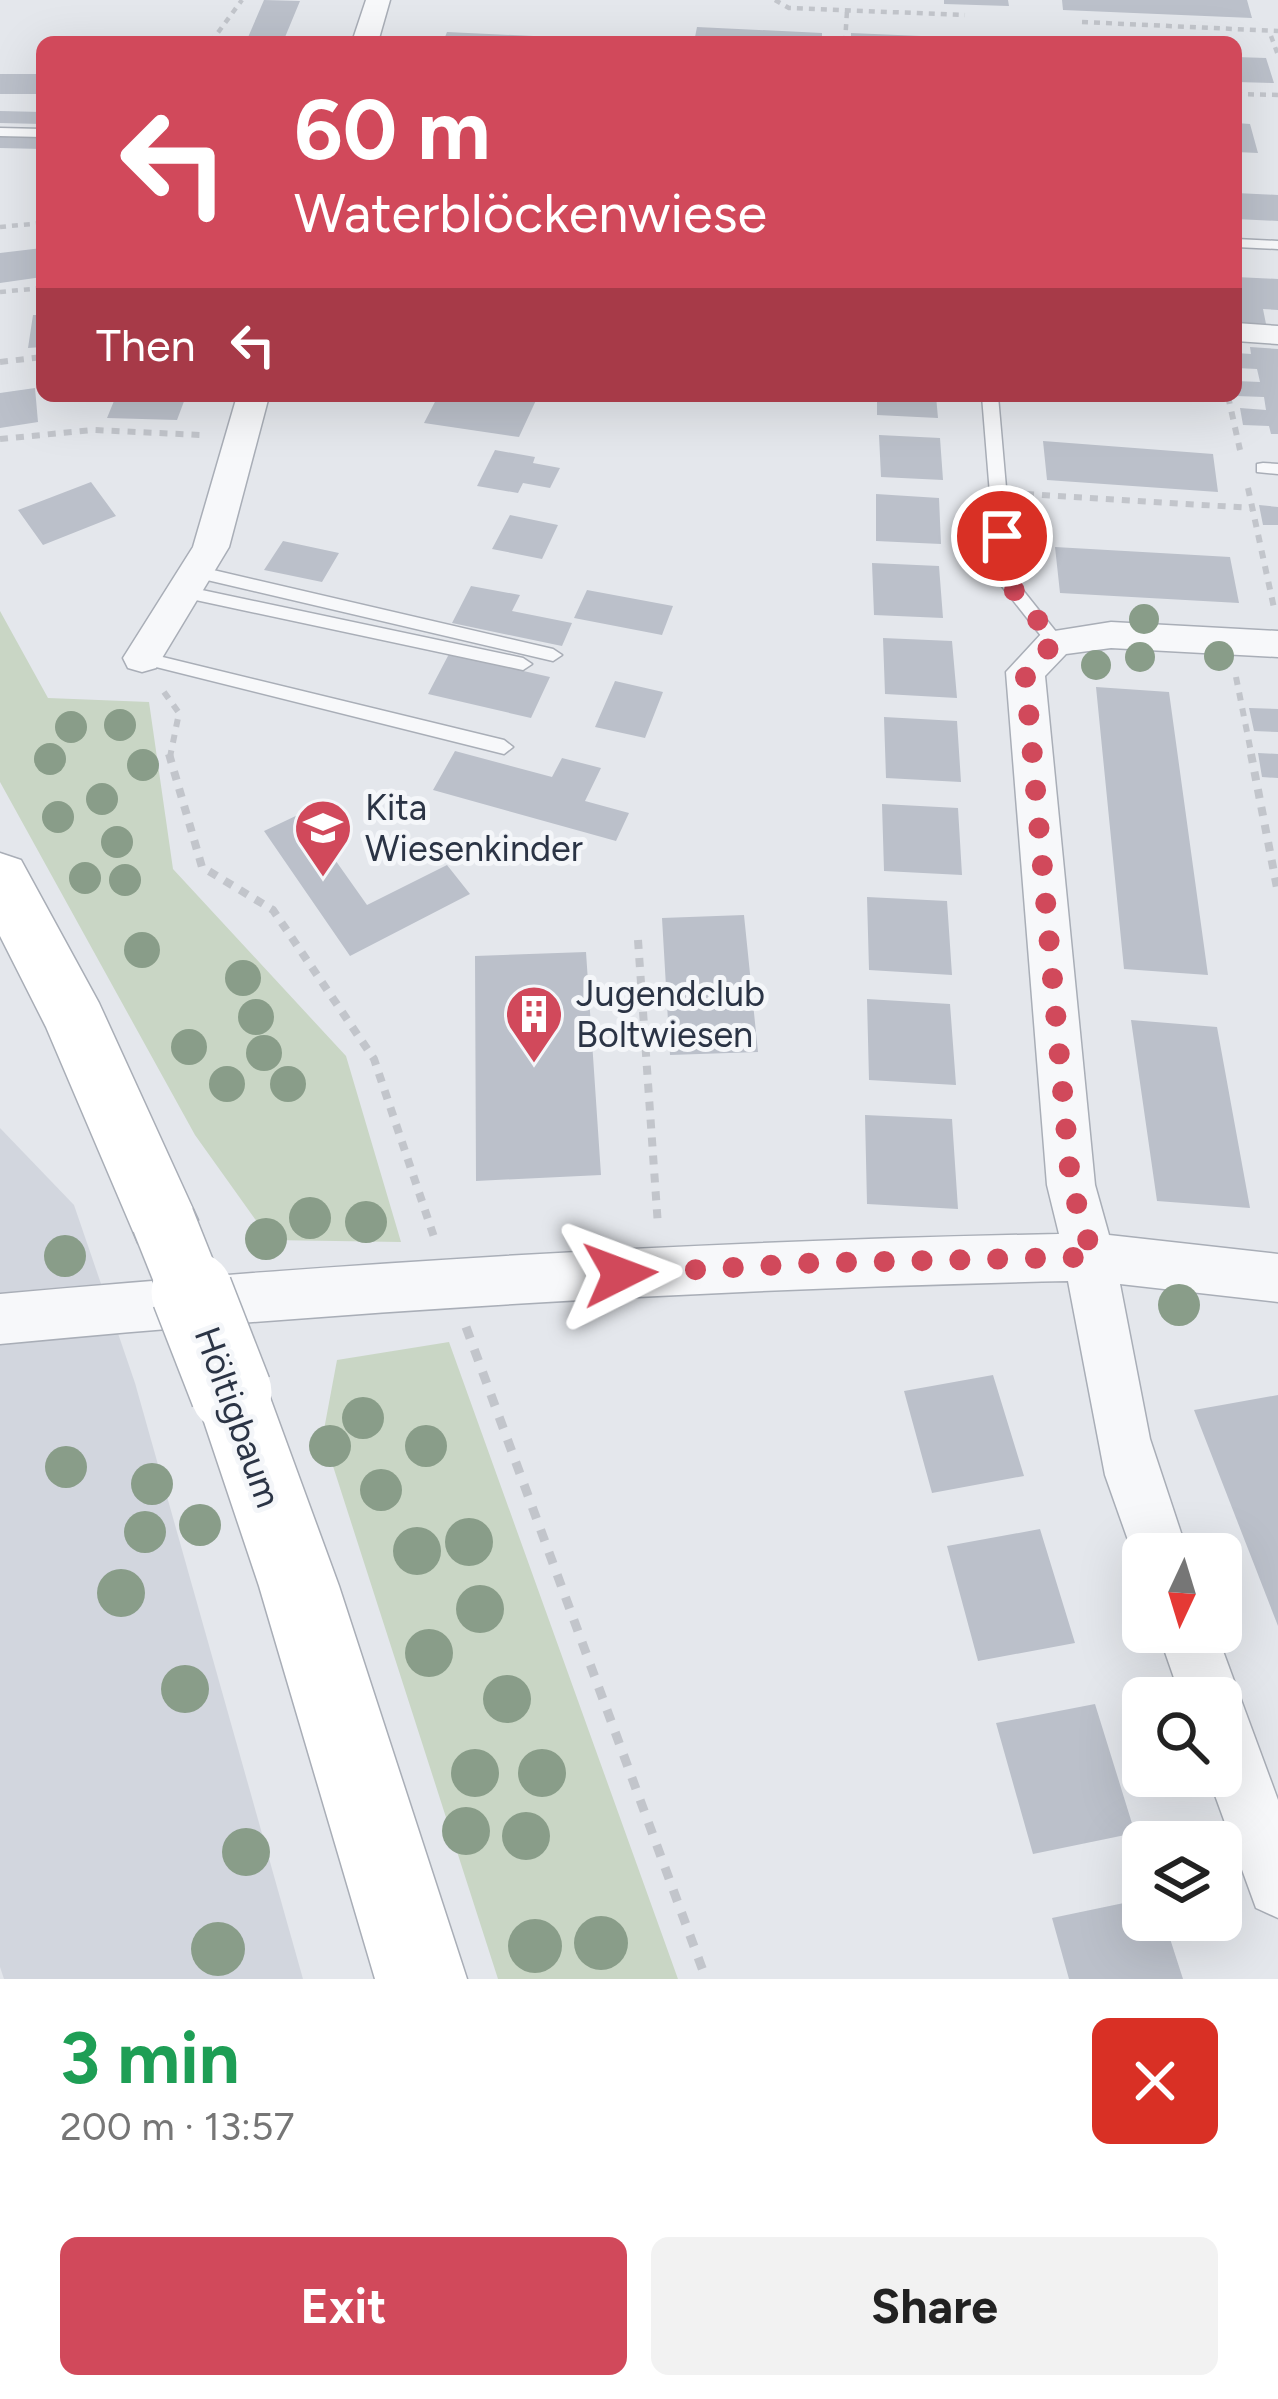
<!DOCTYPE html>
<html lang="en">
<head>
<meta charset="utf-8">
<style>
  body { margin:0; font-family:Figtree,sans-serif; background:#f2f2f2; color:#222; height:100vh; display:flex; flex-direction:column; font-size:45px; white-space:nowrap }
  * { box-sizing:border-box; margin:0 }
  p { font-size:39px; color:#767676 }
  .icon { flex:none; width:66px; height:66px; fill:none; stroke:currentColor; stroke-width:2; stroke-linecap:round; stroke-linejoin:round }
  .map { position:relative; height:1979px; overflow:hidden }
  .side { display:flex; flex-direction:column; background:#fff; flex:1 }
  .side>* { flex:none }
  .top-card { position:absolute; left:36px; top:36px; width:1206px; height:366px; border-radius:18px; box-shadow:0 12px 48px #0002; background:#d1495b; color:#fff; overflow:hidden }
  .needle { width:78px; rotate:184deg }
  .fabs { position:absolute; left:1122px; top:1533px; display:grid; gap:24px }
  .fabs a { display:grid; place-items:center; width:120px; height:120px; border-radius:18px; background:#fff; box-shadow:0 12px 48px #0002; font-size:60px }
  .pin { position:absolute; display:grid; place-items:center; width:102px; height:102px; color:#fff; margin:-51px; border:6px solid #fff; border-radius:50%; box-shadow:0 3px 12px #0007 }
  .me { position:absolute; width:132px; margin:-66px; rotate:87deg; stroke-linejoin:round; filter:drop-shadow(0 0 9px #0008) }
  .turn { display:flex; align-items:center; gap:42px; height:252px; padding:0 60px; font-size:54px }
  .turn .icon { width:156px; height:156px; stroke-width:2.5 }
  .turn b { display:block; font-size:84px; line-height:102px }
  .then { display:flex; align-items:center; height:114px; padding:0 60px; background:#0003; gap:24px; font-size:45px }
  .round { display:grid; place-items:center; flex:none; width:126px; height:126px; border-radius:18px; background:#f2f2f2 }
  .summary { display:flex; align-items:center; justify-content:space-between; height:204px; padding:0 60px }
  h1 { font-size:72px; font-weight:700; line-height:90px; color:#1e9e55 }
  .button { display:flex; gap:24px; margin-top:auto; padding:24px 60px }
  .button a { flex:1; height:138px; border-radius:18px; background:#d1495b; color:#fff; font-size:48px; font-weight:700; line-height:138px; text-align:center }
  .button a+a { background:#f2f2f2; color:#222 }
  .map>svg:first-child { display:block }
  .built { fill:#d2d6de }
  .green { fill:#c9d6c5 }
  .building { fill:#bbc0ca }
  .lines { fill:none; stroke-linecap:round; stroke-linejoin:round }
  .service-casing { stroke:#a9aeb7; stroke-width:3 }
  .minor-casing { stroke:#a9aeb7; stroke-width:3 }
  .secondary-casing { stroke:#a9aeb7; stroke-width:3 }
  .path-far3 { stroke:#c2c5cb; stroke-width:4.5; stroke-dasharray:6 6; stroke-linecap:butt }
  .path-far2 { stroke:#c2c5cb; stroke-width:6; stroke-dasharray:8 8; stroke-linecap:butt }
  .path-far1 { stroke:#c2c5cb; stroke-width:8; stroke-dasharray:9 9; stroke-linecap:butt }
  .path { stroke:#c2c5cb; stroke-width:9; stroke-dasharray:12 12; stroke-linecap:butt }
  .service { fill:#f7f8fa; fill-rule:evenodd }
  .minor { fill:#f7f8fa; fill-rule:evenodd }
  .secondary { fill:#fff; fill-rule:evenodd }
  .secondary-bridge-far1-casing { stroke:#a9aeb7; stroke-width:66; stroke-linecap:butt }
  .secondary-bridge-casing { stroke:#a9aeb7; stroke-width:84; stroke-linecap:butt }
  .secondary-bridge-far1 { stroke:#fff; stroke-width:63 }
  .secondary-bridge { stroke:#fff; stroke-width:81 }
  .tree { fill:#899d89 }
  .route { stroke:#d1495b; stroke-width:21; stroke-dasharray:0 37.8 }
  .labels { text-anchor:middle; dominant-baseline:central; stroke-width:10; stroke-linejoin:round; paint-order:stroke }
  .poi-label { font-size:36px; fill:#2b3445; stroke:#f4f6f9; text-anchor:start }
  .street-label { font-size:36px; fill:#2b3445; stroke:#f4f6f9 }
</style>
</head>
<body>
<div class="map">
<svg width="1278" height="1979" viewBox="0 0 1278 1979">
  <rect width="100%" height="100%" fill="#e4e7ec"/>
  <path class="built" d="M0 1128 74 1205 135 1383 303 1979H4L0 1967Z"/>
  <path class="green" d="M0 611 48 698 149 702 173 869 346 1056 401 1242 270 1240 195 1135 0 782Z
    M449 1342 678 1979H498L323 1435 337 1360Z"/>
  <path class="building" d="M264 0 300 1 283 42H246Z
    M944 0H1008L1009 6 944 4Z
    M1062 0H1247L1252 18 1063 10Z
    M697 27 822 33V42H694Z
    M447 32 575 38 574 42H443Z
    M851 33 968 38V42H851Z
    M1236 57 1266 58 1274 83 1236 82Z
    M0 74H42V94H0Z
    M0 111 42 112V124L0 123Z
    M1236 123 1250 124 1258 153 1236 152Z
    M0 135 42 136V149L0 148Z
    M1236 193 1278 195V221L1236 219Z
    M42 248V277L0 283V253Z
    M1236 277 1278 279V310L1263 309 1266 324 1241 323 1236 308Z
    M33 315H42V347L28 348Z
    M1250 347 1278 349V434H1271L1269 426 1243 425 1240 408 1266 410 1264 397 1236 396V381L1260 382 1257 369 1236 368V353L1251 354Z
    M35 388 38 422 0 428V393Z
    M116 396H186L177 420 107 418Z
    M438 396H538L519 437 424 423Z
    M877 396H936L938 418 877 415Z
    M879 435 940 438 943 480 881 477Z
    M1043 441 1213 454 1218 492 1047 480Z
    M495 450 535 457 533 463 560 468 550 488 523 483 518 493 477 486Z
    M91 482 116 516 43 545 18 510Z
    M876 494 939 498 941 544 876 541Z
    M1259 505 1278 507V525H1263Z
    M510 515 558 525 542 559 492 549Z
    M283 541 339 553 322 582 264 570Z
    M1055 547 1230 557 1239 603 1060 593Z
    M872 563 939 566 943 618 874 615Z
    M471 586 520 595 512 611 572 623 562 646 452 623Z
    M587 590 673 606 662 635 574 618Z
    M883 638 952 641 957 698 885 694Z
    M449 654 550 677 531 718 428 694Z
    M615 681 663 692 645 738 595 727Z
    M1096 687 1169 692 1208 975 1124 969Z
    M1249 708 1278 709V732L1254 731Z
    M884 717 957 721 961 782 886 778Z
    M455 751 552 777 562 758 601 768 585 801 629 813 616 841 433 790Z
    M1258 753 1278 754V778L1262 777Z
    M882 804 958 808 962 875 884 871Z
    M302 813 367 905 447 865 470 894 350 956 264 831Z
    M867 897 947 901 952 975 869 970Z
    M744 915 758 1052 670 1055 662 918Z
    M586 952 601 1175 476 1181 475 956Z
    M867 999 950 1004 956 1085 869 1080Z
    M1131 1020 1217 1027 1250 1208 1157 1201Z
    M865 1115 952 1119 958 1209 867 1204Z
    M993 1375 1024 1476 932 1493 904 1391Z
    M1278 1395V1626L1194 1410Z
    M1040 1529 1075 1643 978 1661 947 1546Z
    M1095 1704 1135 1833 1033 1854 996 1723Z
    M1143 1899V1920H1164L1183 1979H1069L1052 1918Z"/>
  <g class="lines">
    <g class="service-casing">
      <path id="service" d="M0 128 42 129V137L0 136Z
        M1236 239 1278 241V249L1236 247Z
        M982 396H998L1014 579 1061 638V646H1049L997 580Z
        M1263 463 1278 464V474L1257 472V464Z
        M196 566 553 649 562 655 553 661 190 576 187 572Z
        M183 586 523 658 532 664 523 670 177 596 174 592Z
        M142 652 504 740 513 747 504 754 136 662 133 658Z"/>
    </g>
    <g class="minor-casing">
      <path id="minor" d="M366 0H390L378 42H352Z
        M1236 323 1278 326V344L1236 341Z
        M237 396H269L229 547 156 668 142 672 128 668 123 658 193 547Z
        M1111 622 1278 631V657L1111 648 1066 654 1045 676 1095 1185 1109 1235 1278 1254V1302L1120 1284 1150 1439 1188 1554H1143L1140 1574 1105 1475 1068 1281C711 1289 356 1310 0 1344V1294C352 1262 705 1241 1059 1234L1047 1185 1006 672 1042 633Z
        M1158 1632H1216L1278 1800V1918L1256 1908 1208 1776H1221V1698H1181Z"/>
    </g>
    <g class="secondary-casing">
      <path id="secondary" d="M0 853 21 860 99 1003 198 1220 188 1243 163 1252 138 1243 46 1027 0 936Z
        M231 1355 257 1366 268 1392 339 1586 467 1979H375L259 1586 194 1392 205 1366Z"/>
    </g>
    <path class="path-far3" d="M775 0 789 8 965 15
      M1082 22 1278 31
      M1271 36 1278 55
      M211 42 242 0
      M845 42 847 11
      M1236 94 1278 95
      M0 227 42 223
      M0 292 42 288"/>
    <path class="path-far2" d="M0 362 42 357
      M1228 396 1240 450
      M0 439 93 430 202 435
      M1248 488 1274 608
      M1026 494 1252 508
      M1236 677 1252 757
      M164 692 179 713 170 757"/>
    <path class="path-far1" d="M169 754 202 867 273 910 374 1059 435 1240
      M1251 754 1278 893
      M638 940 658 1226"/>
    <path class="path" d="M466 1327 706 1979"/>
    <use href="#service" class="service"/>
    <use href="#minor" class="minor"/>
    <use href="#secondary" class="secondary"/>
    <g class="secondary-bridge-far1-casing">
      <path id="secondary-bridge-far1" d="M163 1220 193 1295"/>
    </g>
    <g class="secondary-bridge-casing">
      <path id="secondary-bridge" d="M192 1292 231 1392"/>
    </g>
    <use href="#secondary-bridge-far1" class="secondary-bridge-far1"/>
    <use href="#secondary-bridge" class="secondary-bridge"/>
  </g>
  <g class="tree">
    <circle cx="1144" cy="619" r="15"/>
    <circle cx="1219" cy="656" r="15"/>
    <circle cx="1140" cy="657" r="15"/>
    <circle cx="1096" cy="665" r="15"/>
    <circle cx="120" cy="725" r="16"/>
    <circle cx="71" cy="727" r="16"/>
    <circle cx="50" cy="759" r="16"/>
    <circle cx="143" cy="765" r="16"/>
    <circle cx="102" cy="799" r="16"/>
    <circle cx="58" cy="817" r="16"/>
    <circle cx="117" cy="842" r="16"/>
    <circle cx="85" cy="878" r="16"/>
    <circle cx="125" cy="880" r="16"/>
    <circle cx="142" cy="950" r="18"/>
    <circle cx="243" cy="978" r="18"/>
    <circle cx="256" cy="1017" r="18"/>
    <circle cx="189" cy="1047" r="18"/>
    <circle cx="264" cy="1053" r="18"/>
    <circle cx="227" cy="1084" r="18"/>
    <circle cx="288" cy="1084" r="18"/>
    <circle cx="310" cy="1218" r="21"/>
    <circle cx="366" cy="1222" r="21"/>
    <circle cx="266" cy="1239" r="21"/>
    <circle cx="65" cy="1256" r="21"/>
    <circle cx="1179" cy="1305" r="21"/>
    <circle cx="363" cy="1418" r="21"/>
    <circle cx="330" cy="1446" r="21"/>
    <circle cx="426" cy="1446" r="21"/>
    <circle cx="66" cy="1467" r="21"/>
    <circle cx="152" cy="1484" r="21"/>
    <circle cx="381" cy="1490" r="21"/>
    <circle cx="200" cy="1525" r="21"/>
    <circle cx="145" cy="1532" r="21"/>
    <circle cx="469" cy="1542" r="24"/>
    <circle cx="417" cy="1551" r="24"/>
    <circle cx="121" cy="1593" r="24"/>
    <circle cx="480" cy="1609" r="24"/>
    <circle cx="429" cy="1653" r="24"/>
    <circle cx="185" cy="1689" r="24"/>
    <circle cx="507" cy="1699" r="24"/>
    <circle cx="475" cy="1773" r="24"/>
    <circle cx="542" cy="1773" r="24"/>
    <circle cx="466" cy="1831" r="24"/>
    <circle cx="526" cy="1836" r="24"/>
    <circle cx="246" cy="1852" r="24"/>
    <circle cx="601" cy="1943" r="27"/>
    <circle cx="535" cy="1946" r="27"/>
    <circle cx="218" cy="1949" r="27"/>
  </g>
  <g class="lines">
    <path class="route" d="M620 1274 812 1263 1093 1257 1071 1185 1025 672 1055 642 1006 580 1002 536"/>
  </g>
  <defs>
    <g id="school-pin" transform="scale(3)"><path d="M0 17L-7.5 6A9.5 9.5 0 1 1 7.5 6Z" fill="#d1495b" stroke="#f4f6f9"/><path d="M0-5L7-2L0 1L-7-2ZM-4 1L0 2.5L4 1V4Q0 6-4 4Z" fill="#fff"/></g>
    <g id="building-pin" transform="scale(3)"><path d="M0 17L-7.5 6A9.5 9.5 0 1 1 7.5 6Z" fill="#d1495b" stroke="#f4f6f9"/><path d="M-4-6H4V6H1V3H-1V6H-4ZM-2.5-4.3h1.7v1.8h-1.7ZM.8-4.3h1.7v1.8H.8ZM-2.5-1h1.7V.8h-1.7ZM.8-1h1.7V.8H.8Z" fill="#fff"/></g>
  </defs>
  <g fill-rule="evenodd">
    <use href="#school-pin" x="323" y="828"/>
    <use href="#building-pin" x="534" y="1014"/>
  </g>
  <g class="labels">
    <g class="poi-label">
      <text x="365" y="807">Kita<tspan x="365" dy="41">Wiesenkinder</tspan></text>
      <text x="576" y="993">Jugendclub<tspan x="576" dy="41">Boltwiesen</tspan></text>
    </g>
    <g class="street-label">
      <text transform="translate(238 1417) rotate(70)">Höltigbaum</text>
    </g>
  </g>
</svg>
<div class="fabs">
<a><svg class="needle" viewBox="-14 -14 28 28"><path d="M0-13l5 13h-10z" fill="#e53935"/><path d="M0 13l5-13h-10z" fill="#767676"/></svg></a>
<a><svg class="icon" aria-label="search" viewBox="0 0 24 24"><circle cx="10" cy="10" r="6"/><path d="M15 15l6 6"/></svg></a>
<a><svg class="icon" aria-label="layers" viewBox="0 0 24 24"><path d="M12 4l9 5-9 5-9-5zM3 14l9 5 9-5"/></svg></a>
</div>
<div class="pin" style="left:1002px;top:536px;background:#d93025"><svg class="icon" aria-label="arrive" viewBox="0 0 24 24"><path d="M6 21V4h12l-3 4 3 4H6"/></svg></div>
<svg class="me" style="left:620px;top:1274px" viewBox="-20 -20 40 40"><path d="M0-17L14 15 0 8-14 15z" fill="#d1495b" stroke="#fff" stroke-width="4"/></svg>
<div class="top-card">
<div class="turn"><svg class="icon" aria-label="left" viewBox="0 0 24 24"><path d="M17 20v-9H6M10 6l-5 5 5 5"/></svg><div><b>60 m</b>Waterblöckenwiese</div></div>
<div class="then">Then<svg class="icon" aria-label="left" viewBox="0 0 24 24"><path d="M17 20v-9H6M10 6l-5 5 5 5"/></svg></div>
</div>
</div>
<section class="side">
<div class="summary"><div><h1>3 min</h1><p>200 m · 13:57</p></div><a class="round" style="background:#d93025;color:#fff"><svg class="icon" aria-label="close" viewBox="0 0 24 24"><path d="M6 6l12 12M18 6L6 18"/></svg></a></div>
<div class="button"><a>Exit</a><a>Share</a></div>
</section>
</body>
</html>
